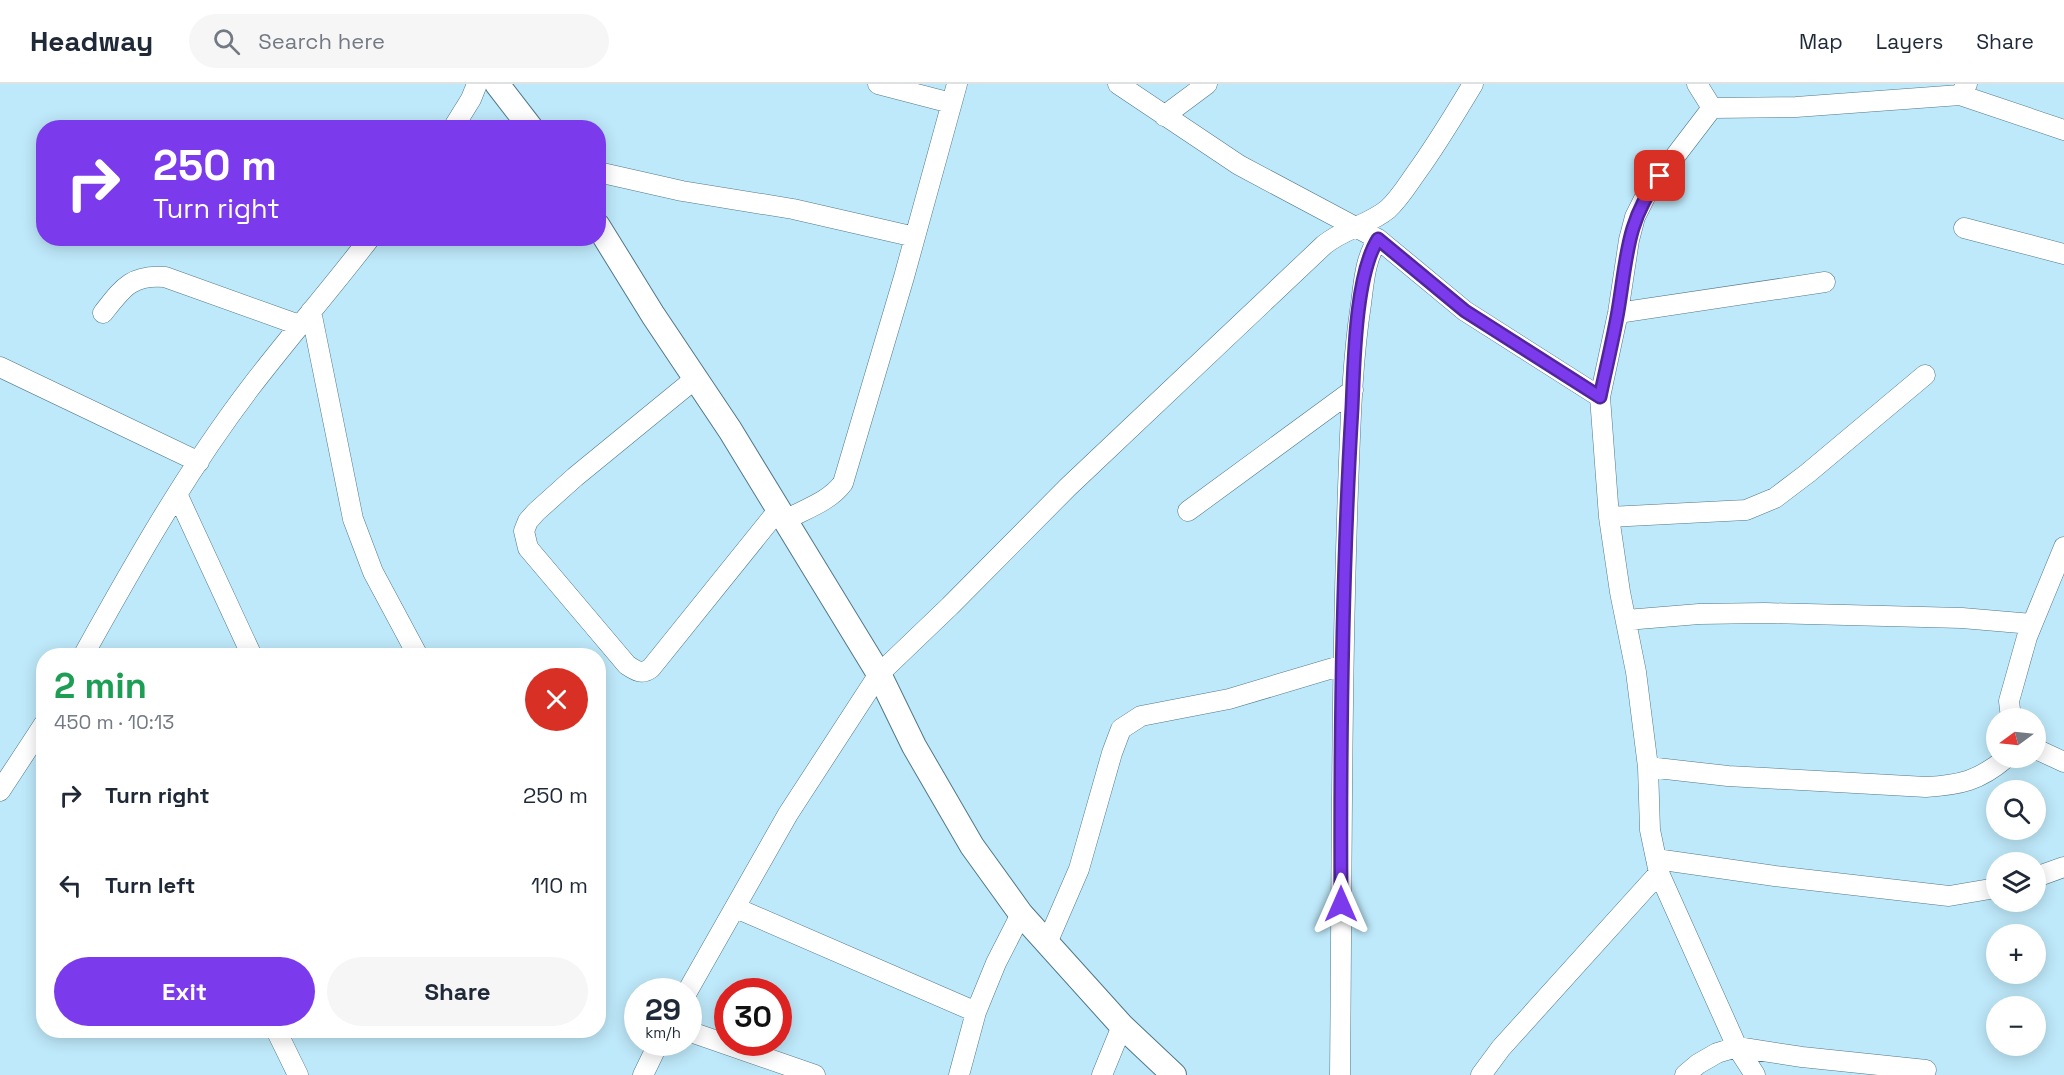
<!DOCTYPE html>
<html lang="en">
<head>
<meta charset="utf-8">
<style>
  body { margin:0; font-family:"Space Grotesk",sans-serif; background:#f6f6f7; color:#1f2937; height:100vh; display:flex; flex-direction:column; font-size:22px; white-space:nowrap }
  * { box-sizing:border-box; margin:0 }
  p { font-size:20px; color:#747a83 }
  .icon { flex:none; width:33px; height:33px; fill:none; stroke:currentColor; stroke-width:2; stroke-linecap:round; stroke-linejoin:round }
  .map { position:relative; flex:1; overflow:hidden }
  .drawer { position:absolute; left:36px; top:564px; width:570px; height:390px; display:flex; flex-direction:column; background:#fff; border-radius:24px; box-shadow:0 3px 15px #0003 }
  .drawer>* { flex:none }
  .banner { position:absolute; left:36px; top:36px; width:570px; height:126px; border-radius:24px; box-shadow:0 3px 15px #0003; background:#7c3aed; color:#fff; overflow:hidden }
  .needle { width:39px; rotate:255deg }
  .buttons { position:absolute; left:1986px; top:624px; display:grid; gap:12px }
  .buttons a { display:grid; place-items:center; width:60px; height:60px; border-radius:50%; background:#fff; box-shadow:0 3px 15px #0003; font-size:30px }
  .speed { position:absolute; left:624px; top:894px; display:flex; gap:12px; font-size:30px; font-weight:700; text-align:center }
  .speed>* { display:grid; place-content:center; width:78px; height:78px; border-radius:50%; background:#fff; box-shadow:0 3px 15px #0003; line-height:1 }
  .speed small { font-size:15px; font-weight:400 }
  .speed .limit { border:9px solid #d22; background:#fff; color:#111 }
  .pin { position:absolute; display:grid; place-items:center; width:51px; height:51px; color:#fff; margin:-26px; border-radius:12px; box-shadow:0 3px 9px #0006 }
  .me { position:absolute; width:66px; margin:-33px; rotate:0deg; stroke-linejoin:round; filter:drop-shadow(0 0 4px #0008) }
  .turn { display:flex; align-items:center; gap:21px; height:126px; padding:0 18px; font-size:27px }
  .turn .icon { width:78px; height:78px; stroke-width:2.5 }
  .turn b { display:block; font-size:42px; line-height:51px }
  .round { display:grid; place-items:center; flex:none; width:63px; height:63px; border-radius:32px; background:#f6f6f7 }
  .summary { display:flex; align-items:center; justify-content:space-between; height:102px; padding:0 18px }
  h1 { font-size:36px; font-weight:700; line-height:45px; color:#1e9e55 }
  .cta { display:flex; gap:12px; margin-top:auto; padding:12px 18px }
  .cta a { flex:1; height:69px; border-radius:36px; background:#7c3aed; color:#fff; font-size:24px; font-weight:700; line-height:69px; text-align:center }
  .cta a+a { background:#f6f6f7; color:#1f2937 }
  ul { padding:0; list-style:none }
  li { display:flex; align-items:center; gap:18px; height:90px; padding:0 18px }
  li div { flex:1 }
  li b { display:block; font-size:22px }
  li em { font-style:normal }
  header { display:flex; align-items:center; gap:36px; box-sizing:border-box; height:84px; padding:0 30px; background:#fff; border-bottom:2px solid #e0e1e3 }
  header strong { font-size:28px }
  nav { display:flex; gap:33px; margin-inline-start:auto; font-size:21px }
  .search { width:420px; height:54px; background:#f6f6f7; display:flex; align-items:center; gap:15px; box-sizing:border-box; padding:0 21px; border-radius:33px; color:#747a83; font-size:22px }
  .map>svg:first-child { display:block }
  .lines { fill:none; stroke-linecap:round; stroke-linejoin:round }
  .minor-casing { stroke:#517888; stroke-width:21 }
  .tertiary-casing { stroke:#517888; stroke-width:26 }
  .minor { stroke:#fff; stroke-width:20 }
  .tertiary { stroke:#fff; stroke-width:24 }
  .route-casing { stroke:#51269a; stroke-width:15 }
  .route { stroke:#7c3aed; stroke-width:10 }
</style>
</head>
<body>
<header>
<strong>Headway</strong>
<div class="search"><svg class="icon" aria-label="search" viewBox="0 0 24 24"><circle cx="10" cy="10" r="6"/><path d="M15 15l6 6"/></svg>Search here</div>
<nav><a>Map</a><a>Layers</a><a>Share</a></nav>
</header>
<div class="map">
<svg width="2064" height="991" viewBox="0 0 2064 991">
  <rect width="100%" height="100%" fill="#bee9fa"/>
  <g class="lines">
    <g class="minor-casing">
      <path id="minor" d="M878 0 951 19
        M1118 0 1239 81 1378 155 1465 227 1600 313
        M1697 0 1712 24
        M1960 11 2064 46
        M1712 24 1647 109 1635 133 1629 156 1618 229 1600 313 1609 433 1620 508 1636 588 1648 683 1650 746 1659 789 1737 963 1755 991
        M1712 24 1796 23 1960 11 1967 0
        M1164 32 1207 0
        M453 44 471 15 477 0
        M598 88 682 107 793 125 915 153
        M1964 144 2064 170
        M311 227 353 435 373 488 418 572
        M103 229C122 205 131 190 165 193L299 241
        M1618 229 1825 198
        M0 283 199 378
        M696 294 575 393 536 428 528 437 524 447 528 464 627 581C636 587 642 591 651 584L779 425
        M178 412 252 572
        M1188 427 1353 306
        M1609 433 1746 426 1775 414 1808 389 1925 291
        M785 436C805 425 829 418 843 399L904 193 957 0
        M1626 536 1699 530 1765 529 1962 534 2032 540
        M83 572C134 480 186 388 250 304 289 253 331 205 370 154
        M2011 634 2009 617 2027 553 2064 463
        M2036 665 2064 678
        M1648 683 1728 692 1926 703C1960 701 1979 697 2006 674
        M0 707 44 640
        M1656 775 1775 792 1949 812 1996 804
        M2036 793 2064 783
        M736 824 976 928
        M1047 859 1079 785 1112 669 1121 645 1141 632 1229 615 1343 581
        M687 908 788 730 879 590 950 522 1068 403 1324 161C1343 145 1369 141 1388 125 1399 115 1407 102 1416 89 1437 60 1455 30 1473 0
        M276 946 298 991
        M688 947 815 991
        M643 991 659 958
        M959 991 976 928 996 879 1021 830
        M1102 991 1122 942
        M1340 991C1342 787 1341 582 1349 378 1351 325 1353 272 1361 220 1364 197 1365 175 1378 155
        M1481 991 1501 964 1659 789
        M1685 991 1698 980 1717 969 1737 963 1802 973 1926 986"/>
    </g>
    <g class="tertiary-casing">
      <path id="tertiary" d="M497 0 531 44
        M598 142 653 231 730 346 879 590 914 662 972 762 1021 830 1122 942 1174 991"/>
    </g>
    <use href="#minor" class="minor"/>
    <use href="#tertiary" class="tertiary"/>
  </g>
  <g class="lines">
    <g class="route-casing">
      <path id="route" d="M1341 820C1340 654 1342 489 1352 324 1354 280 1355 191 1378 155L1465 227 1600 313C1606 284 1613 256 1618 227 1627 174 1626 137 1660 92"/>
    </g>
    <use href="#route" class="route"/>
  </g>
</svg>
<div class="buttons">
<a><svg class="needle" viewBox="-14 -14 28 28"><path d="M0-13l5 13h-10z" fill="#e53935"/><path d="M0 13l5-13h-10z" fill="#747a83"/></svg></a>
<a><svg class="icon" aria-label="search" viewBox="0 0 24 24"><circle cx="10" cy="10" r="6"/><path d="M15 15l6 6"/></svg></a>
<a><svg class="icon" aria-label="layers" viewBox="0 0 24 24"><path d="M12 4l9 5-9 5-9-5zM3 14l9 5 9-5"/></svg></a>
<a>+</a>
<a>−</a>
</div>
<div class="speed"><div>29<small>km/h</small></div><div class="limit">30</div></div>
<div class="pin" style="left:1660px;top:92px;background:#d93025"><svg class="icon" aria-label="arrive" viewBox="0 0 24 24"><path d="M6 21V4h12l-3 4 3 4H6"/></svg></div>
<svg class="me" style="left:1341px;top:820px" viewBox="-20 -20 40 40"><path d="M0-17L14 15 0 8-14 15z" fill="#7c3aed" stroke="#fff" stroke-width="4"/></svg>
<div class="banner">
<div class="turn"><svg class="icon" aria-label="right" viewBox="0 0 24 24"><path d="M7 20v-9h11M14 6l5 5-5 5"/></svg><div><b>250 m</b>Turn right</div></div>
</div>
<section class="drawer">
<div class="summary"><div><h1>2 min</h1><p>450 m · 10:13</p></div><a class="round" style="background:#d93025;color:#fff"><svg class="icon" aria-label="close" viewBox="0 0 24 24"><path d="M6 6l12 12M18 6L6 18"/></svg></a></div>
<ul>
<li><svg class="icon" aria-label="right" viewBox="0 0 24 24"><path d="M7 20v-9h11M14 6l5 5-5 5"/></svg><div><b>Turn right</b></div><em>250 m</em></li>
<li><svg class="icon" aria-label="left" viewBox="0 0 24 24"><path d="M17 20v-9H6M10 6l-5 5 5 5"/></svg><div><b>Turn left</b></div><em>110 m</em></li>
</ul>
<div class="cta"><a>Exit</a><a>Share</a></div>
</section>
</div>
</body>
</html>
